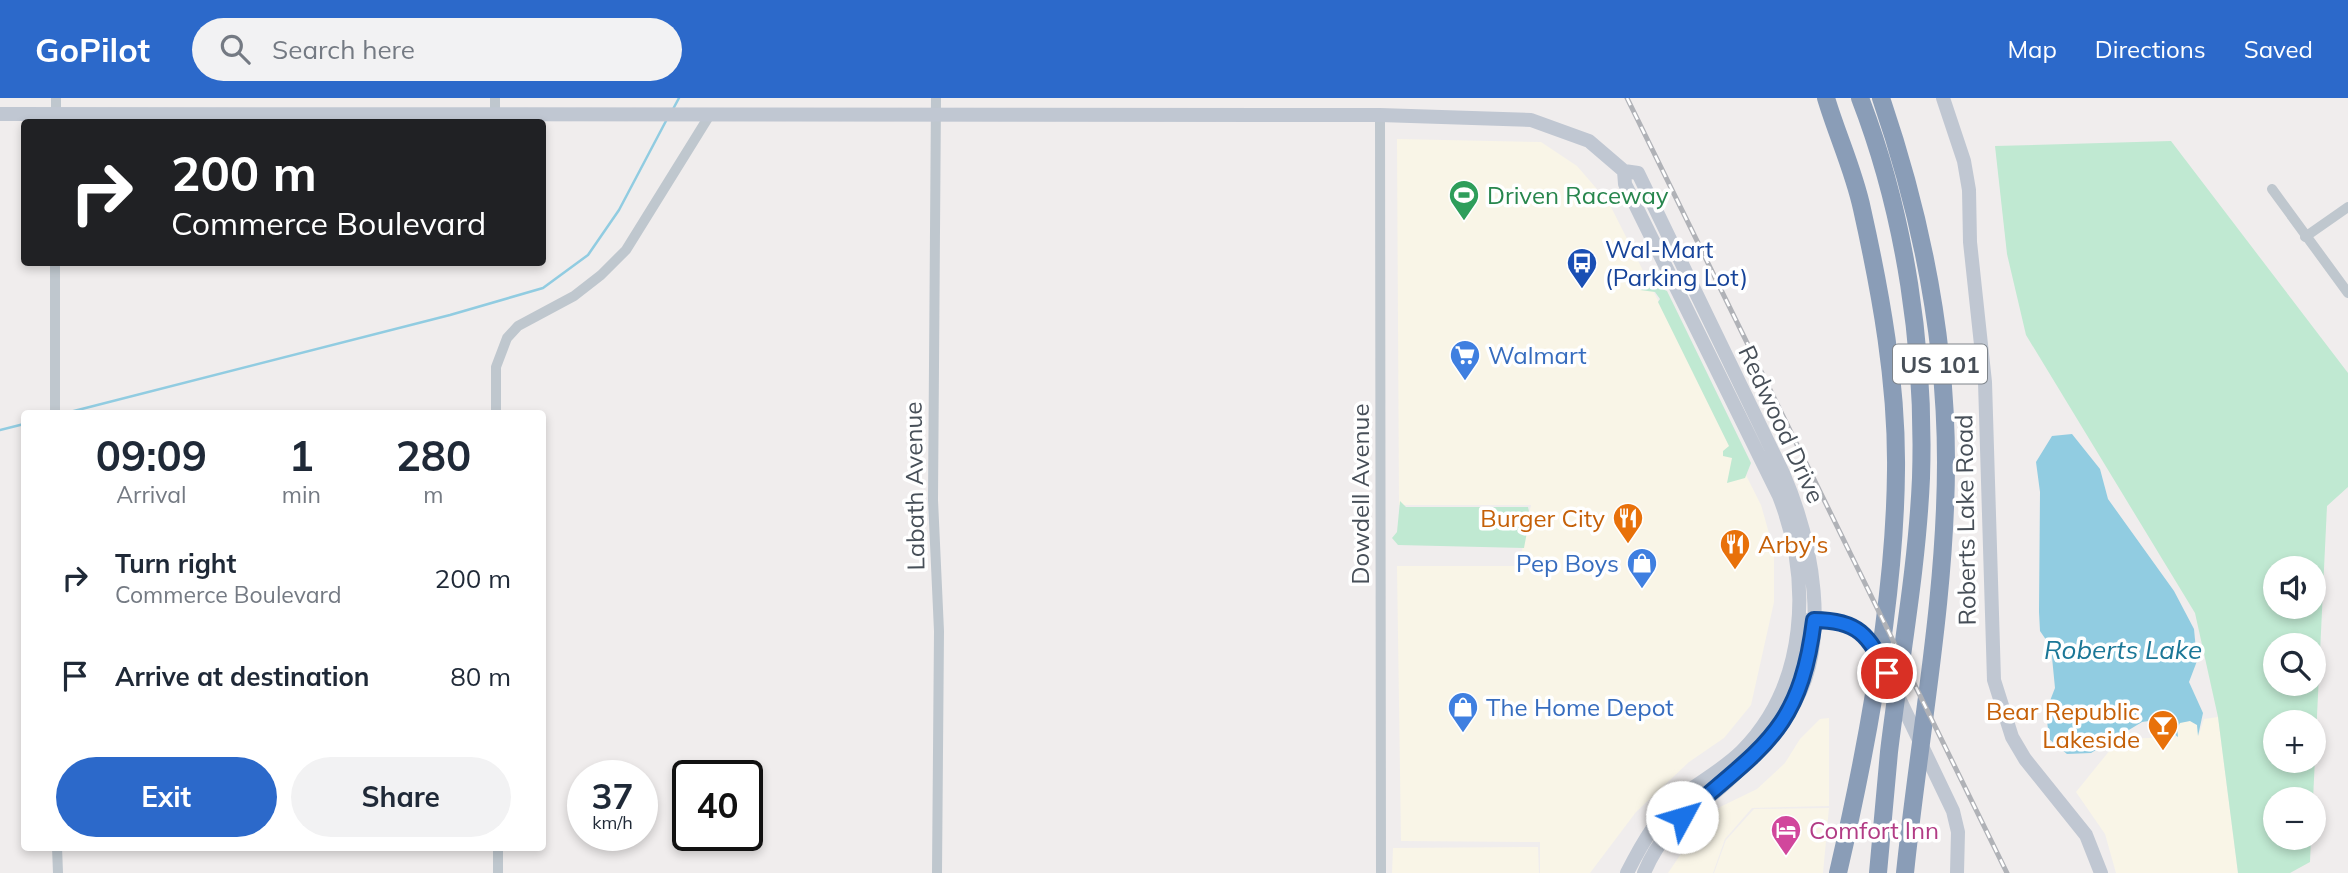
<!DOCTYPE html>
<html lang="en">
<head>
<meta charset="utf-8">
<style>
  body { margin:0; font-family:Mulish,sans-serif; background:#f2f2f3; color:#1f2937; height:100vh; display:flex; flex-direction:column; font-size:26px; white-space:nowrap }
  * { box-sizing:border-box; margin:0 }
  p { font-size:23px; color:#747a83 }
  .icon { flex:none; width:38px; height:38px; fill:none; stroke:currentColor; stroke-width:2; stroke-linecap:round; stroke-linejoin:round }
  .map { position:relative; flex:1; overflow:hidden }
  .panel { position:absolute; left:21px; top:312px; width:525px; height:441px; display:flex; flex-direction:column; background:#fff; border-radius:7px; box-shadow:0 4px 10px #0003 }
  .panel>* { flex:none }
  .guide { position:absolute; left:21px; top:21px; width:525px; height:147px; border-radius:7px; box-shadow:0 4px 10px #0003; background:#202124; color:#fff; overflow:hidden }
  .fabs { position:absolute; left:2263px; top:458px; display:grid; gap:14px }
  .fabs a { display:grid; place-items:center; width:63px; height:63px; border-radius:50%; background:#fff; box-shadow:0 4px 10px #0003; font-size:35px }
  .speed { position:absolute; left:567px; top:662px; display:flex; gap:14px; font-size:35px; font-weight:700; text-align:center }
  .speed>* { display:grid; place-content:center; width:91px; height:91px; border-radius:50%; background:#fff; box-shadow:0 4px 10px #0003; line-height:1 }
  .speed small { font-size:18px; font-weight:400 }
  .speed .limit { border:4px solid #111; border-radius:10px; background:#fff; color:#111 }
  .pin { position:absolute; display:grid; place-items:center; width:60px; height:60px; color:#fff; margin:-30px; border:4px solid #fff; border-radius:50%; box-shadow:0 2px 7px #0007 }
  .me { position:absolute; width:77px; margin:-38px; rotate:51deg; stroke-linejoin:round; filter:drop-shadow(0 0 5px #0008) }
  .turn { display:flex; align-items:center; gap:24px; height:147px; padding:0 35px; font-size:32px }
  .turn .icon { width:91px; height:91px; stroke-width:2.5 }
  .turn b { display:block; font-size:49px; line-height:60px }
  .eta { display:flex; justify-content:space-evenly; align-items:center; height:119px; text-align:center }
  .eta b { font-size:42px; font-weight:700; line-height:49px }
  .action { display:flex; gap:14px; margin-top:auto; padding:14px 35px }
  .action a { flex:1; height:80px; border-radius:42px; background:#2c69ca; color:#fff; font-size:28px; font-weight:700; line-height:80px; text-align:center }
  .action a+a { background:#f2f2f3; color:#1f2937 }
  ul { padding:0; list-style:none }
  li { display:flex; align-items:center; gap:21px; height:98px; padding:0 35px }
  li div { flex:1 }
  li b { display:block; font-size:26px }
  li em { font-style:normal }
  header { display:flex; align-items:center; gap:42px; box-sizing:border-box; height:98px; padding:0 35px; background:#2c69ca; color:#fff }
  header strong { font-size:33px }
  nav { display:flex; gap:38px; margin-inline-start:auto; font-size:24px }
  .search { width:490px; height:63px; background:#f2f2f3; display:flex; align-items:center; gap:18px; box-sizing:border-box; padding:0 24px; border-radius:38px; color:#747a83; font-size:26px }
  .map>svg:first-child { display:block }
  .commercial { fill:#f9f5e7 }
  .green { fill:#c0e9d2; fill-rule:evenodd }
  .water { fill:#91cce1 }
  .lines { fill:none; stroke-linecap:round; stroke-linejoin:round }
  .stream { stroke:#91cce1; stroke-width:2.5 }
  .street { stroke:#bfc7ce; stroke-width:10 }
  .secondary { stroke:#c0c7d2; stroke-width:14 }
  .highway { stroke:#8a9db7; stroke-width:18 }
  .rail-casing { stroke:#b0b2b7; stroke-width:5 }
  .rail { stroke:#fff; stroke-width:2.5; stroke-dasharray:8; stroke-linecap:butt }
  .route-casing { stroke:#114b97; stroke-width:18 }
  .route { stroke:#1a73e8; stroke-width:12 }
  .labels { text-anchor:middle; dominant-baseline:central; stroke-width:7; stroke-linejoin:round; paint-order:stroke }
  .shield { fill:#fff; stroke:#7e848a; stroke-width:2 }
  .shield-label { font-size:23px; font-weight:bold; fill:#474f58 }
  .leisure-label { font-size:24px; fill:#27864d; stroke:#fff; text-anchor:start }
  .transit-label { font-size:24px; fill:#164399; stroke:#fff; text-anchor:start }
  .shop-label { font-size:24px; fill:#366cbe; stroke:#fff; text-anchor:start }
  .street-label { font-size:24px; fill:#474f58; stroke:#fff }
  .food-label { font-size:24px; fill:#c56008; stroke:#fff; text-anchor:end }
  .hotel-label { font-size:24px; fill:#b23c85; stroke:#fff; text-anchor:start }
  .water-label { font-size:26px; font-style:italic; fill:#1b7797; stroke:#fff }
</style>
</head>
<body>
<header>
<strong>GoPilot</strong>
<div class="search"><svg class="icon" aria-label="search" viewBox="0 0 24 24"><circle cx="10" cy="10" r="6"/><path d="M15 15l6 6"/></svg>Search here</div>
<nav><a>Map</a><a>Directions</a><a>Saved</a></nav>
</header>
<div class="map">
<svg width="2348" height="775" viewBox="0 0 2348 775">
  <rect width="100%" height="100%" fill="#f0eded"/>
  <path class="commercial" d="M1397 41 1541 44 1577 68 1609 105 1761 407 1774 453V504L1751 607 1724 640 1689 664 1636 714 1590 775H1540V744L1401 743 1397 468H1519L1531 407H1399Z
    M2218 619 2238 775H2116L2105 736 2076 694 2119 641 2177 639 2180 624 2190 623 2197 627 2199 636 2204 621Z
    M1829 620V708L1752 710 1725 741 1713 775H1668L1693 738 1720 709 1757 691 1785 665 1800 641 1820 621Z
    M1829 710 1823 775H1714L1726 742 1754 711Z
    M1538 749 1539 775H1392L1393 750Z"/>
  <path class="green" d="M2171 43 2348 275V389L2327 408 2313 702H2275V740H2311L2310 764 2290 775H2238L2218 619 2195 515 2026 237 2007 156 1995 48ZM2275 471H2314V509H2275ZM2275 548H2314V586H2275ZM2275 625H2314V663H2275Z
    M1653 187 1667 193 1751 365 1745 380 1727 385 1732 360 1723 358V353L1729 348 1658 204 1660 201 1655 194 1640 192Z
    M1400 403 1406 409H1528L1530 418 1524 450 1398 447 1392 440 1397 434Z"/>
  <path class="water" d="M2072 336 2100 371 2108 401 2174 493 2194 531 2197 563 2189 584 2203 615 2198 638 2197 627 2190 623 2180 625 2177 630 2178 639 2156 622 2142 624 2091 655 2067 656 2049 641 2046 613 2055 590 2051 549 2040 533 2039 514 2040 394 2036 364 2052 338Z"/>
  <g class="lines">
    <path class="stream" d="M672 13 679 0
      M66 315 450 217 543 190 588 157 619 112 667 21
      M0 332 24 326"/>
    <path class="street" d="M56 0V24
      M495 0V24
      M936 0 933 402 939 533 937 775
      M1380 17 1381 775
      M2272 91 2348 195
      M2305 139 2348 109
      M55 315V164
      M496 315V269L507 240 518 228 574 198 601 177 626 152 711 15
      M57 749 58 775
      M498 775V749"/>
    <path class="secondary" d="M1943 0 1964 63 1969 92 1970 144 1985 284 1994 582 2012 639 2025 661 2086 737 2101 775
      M0 16 1380 17 1531 22 1589 43 1624 73 1638 75 1783 375C1812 442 1833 545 1791 611 1774 639 1752 660 1728 683 1692 716 1665 725 1644 775
      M1624 73 1625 86 1779 398C1812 482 1808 586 1742 653 1726 669 1705 681 1687 694 1659 715 1642 745 1627 775
      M1805 522C1841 522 1852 522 1875 550L1953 713 1958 734 1957 775"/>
    <path class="highway" d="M1826 0C1837 37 1854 73 1862 111 1881 196 1897 285 1896 372 1895 501 1867 650 1838 775
      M1860 0C1906 119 1925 253 1921 380 1917 472 1900 562 1889 654 1885 694 1882 735 1878 775
      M1881 0C1921 117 1946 240 1946 364 1946 501 1919 639 1905 775"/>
    <g class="rail-casing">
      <path id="rail" d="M1627 0 2007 775"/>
    </g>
    <use href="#rail" class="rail"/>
  </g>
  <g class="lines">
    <g class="route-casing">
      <path id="route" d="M1682 719C1761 649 1800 635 1814 522 1858 522 1869 537 1887 575"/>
    </g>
    <use href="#route" class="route"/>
  </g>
  <defs>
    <g id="stadium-pin" transform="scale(1.575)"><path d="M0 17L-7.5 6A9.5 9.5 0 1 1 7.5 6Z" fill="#2e9e5b" stroke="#fff"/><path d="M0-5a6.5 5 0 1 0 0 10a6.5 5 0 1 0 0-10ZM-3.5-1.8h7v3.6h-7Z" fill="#fff"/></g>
    <g id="bus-pin" transform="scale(1.575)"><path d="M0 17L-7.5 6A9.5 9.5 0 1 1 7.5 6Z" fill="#1a4fb4" stroke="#fff"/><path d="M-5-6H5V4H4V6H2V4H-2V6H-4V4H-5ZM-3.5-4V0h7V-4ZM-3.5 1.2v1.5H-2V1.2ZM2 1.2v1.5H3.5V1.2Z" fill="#fff"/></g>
    <g id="supermarket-pin" transform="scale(1.575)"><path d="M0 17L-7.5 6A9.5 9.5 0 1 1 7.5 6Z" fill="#3f7fe0" stroke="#fff"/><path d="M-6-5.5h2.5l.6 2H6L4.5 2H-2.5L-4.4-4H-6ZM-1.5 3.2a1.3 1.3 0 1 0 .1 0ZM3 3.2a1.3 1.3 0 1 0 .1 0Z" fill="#fff"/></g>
    <g id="restaurant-pin" transform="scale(1.575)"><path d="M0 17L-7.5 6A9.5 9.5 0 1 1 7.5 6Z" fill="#e8710a" stroke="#fff"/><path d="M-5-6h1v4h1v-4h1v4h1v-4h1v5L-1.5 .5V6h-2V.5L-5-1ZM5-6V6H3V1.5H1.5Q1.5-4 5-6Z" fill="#fff"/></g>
    <g id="shop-pin" transform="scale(1.575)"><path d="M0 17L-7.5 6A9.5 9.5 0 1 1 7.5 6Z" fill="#3f7fe0" stroke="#fff"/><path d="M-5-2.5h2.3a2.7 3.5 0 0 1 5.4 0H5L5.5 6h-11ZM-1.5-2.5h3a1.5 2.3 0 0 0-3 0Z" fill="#fff"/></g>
    <g id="bar-pin" transform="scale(1.575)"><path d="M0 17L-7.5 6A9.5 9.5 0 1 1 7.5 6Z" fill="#e8710a" stroke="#fff"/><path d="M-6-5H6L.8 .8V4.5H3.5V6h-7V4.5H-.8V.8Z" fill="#fff"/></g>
    <g id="hotel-pin" transform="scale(1.575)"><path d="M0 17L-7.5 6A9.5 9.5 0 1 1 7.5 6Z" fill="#d1479c" stroke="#fff"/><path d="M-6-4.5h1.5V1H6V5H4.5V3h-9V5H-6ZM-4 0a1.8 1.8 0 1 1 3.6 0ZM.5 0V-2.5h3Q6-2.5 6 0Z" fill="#fff"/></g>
  </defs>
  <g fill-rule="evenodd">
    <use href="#stadium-pin" x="1464" y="97"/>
    <use href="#bus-pin" x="1582" y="165"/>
    <use href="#supermarket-pin" x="1465" y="257"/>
    <use href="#restaurant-pin" x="1628" y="420"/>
    <use href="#restaurant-pin" x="1735" y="446"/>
    <use href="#shop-pin" x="1642" y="465"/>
    <use href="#shop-pin" x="1463" y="609"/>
    <use href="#bar-pin" x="2163" y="627"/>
    <use href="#hotel-pin" x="1786" y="732"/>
  </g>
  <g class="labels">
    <rect class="shield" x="1893" y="246.5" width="94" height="39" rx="5"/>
    <g class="shield-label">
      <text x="1940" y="266">US 101</text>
    </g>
    <g class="leisure-label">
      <text x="1487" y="97">Driven Raceway</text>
    </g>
    <g class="transit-label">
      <text x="1605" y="151">Wal-Mart<tspan x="1605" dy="28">(Parking Lot)</tspan></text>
    </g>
    <g class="shop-label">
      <text x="1488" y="257">Walmart</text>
      <text x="1619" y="465" text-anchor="end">Pep Boys</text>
      <text x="1486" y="609">The Home Depot</text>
    </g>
    <g class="street-label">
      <text transform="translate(1782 326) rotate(65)">Redwood Drive</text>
      <text transform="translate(914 388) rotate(-91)">Labath Avenue</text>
      <text transform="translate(1360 396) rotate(-90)">Dowdell Avenue</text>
      <text transform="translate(1965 422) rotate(-91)">Roberts Lake Road</text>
    </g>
    <g class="food-label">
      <text x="1605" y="420">Burger City</text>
      <text x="1758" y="446" text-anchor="start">Arby's</text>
      <text x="2140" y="613">Bear Republic<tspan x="2140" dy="28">Lakeside</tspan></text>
    </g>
    <g class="hotel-label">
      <text x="1809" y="732">Comfort Inn</text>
    </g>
    <g class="water-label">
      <text x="2123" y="551">Roberts Lake</text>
    </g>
  </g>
</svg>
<div class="fabs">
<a><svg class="icon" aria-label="sound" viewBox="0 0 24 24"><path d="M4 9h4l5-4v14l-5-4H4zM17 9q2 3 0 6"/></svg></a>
<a><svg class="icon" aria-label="search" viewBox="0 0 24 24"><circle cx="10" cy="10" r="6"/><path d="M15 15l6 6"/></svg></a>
<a>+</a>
<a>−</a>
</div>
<div class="speed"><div>37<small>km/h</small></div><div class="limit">40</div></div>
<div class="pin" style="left:1887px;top:575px;background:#d93025"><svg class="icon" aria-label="arrive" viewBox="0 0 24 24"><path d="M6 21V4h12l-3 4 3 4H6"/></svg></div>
<svg class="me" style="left:1682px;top:719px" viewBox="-20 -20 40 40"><circle r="19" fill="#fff"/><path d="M0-13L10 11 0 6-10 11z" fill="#1a73e8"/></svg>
<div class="guide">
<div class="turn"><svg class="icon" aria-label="right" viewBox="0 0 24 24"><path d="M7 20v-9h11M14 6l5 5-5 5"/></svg><div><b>200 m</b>Commerce Boulevard</div></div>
</div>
<section class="panel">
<div class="eta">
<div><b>09:09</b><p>Arrival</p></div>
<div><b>1</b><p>min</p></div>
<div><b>280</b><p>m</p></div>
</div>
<ul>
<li><svg class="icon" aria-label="right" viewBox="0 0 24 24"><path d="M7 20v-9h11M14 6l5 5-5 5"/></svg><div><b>Turn right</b><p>Commerce Boulevard</p></div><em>200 m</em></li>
<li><svg class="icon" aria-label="arrive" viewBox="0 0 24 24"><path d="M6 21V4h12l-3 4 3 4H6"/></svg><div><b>Arrive at destination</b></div><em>80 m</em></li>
</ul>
<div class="action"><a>Exit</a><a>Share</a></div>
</section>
</div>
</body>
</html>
